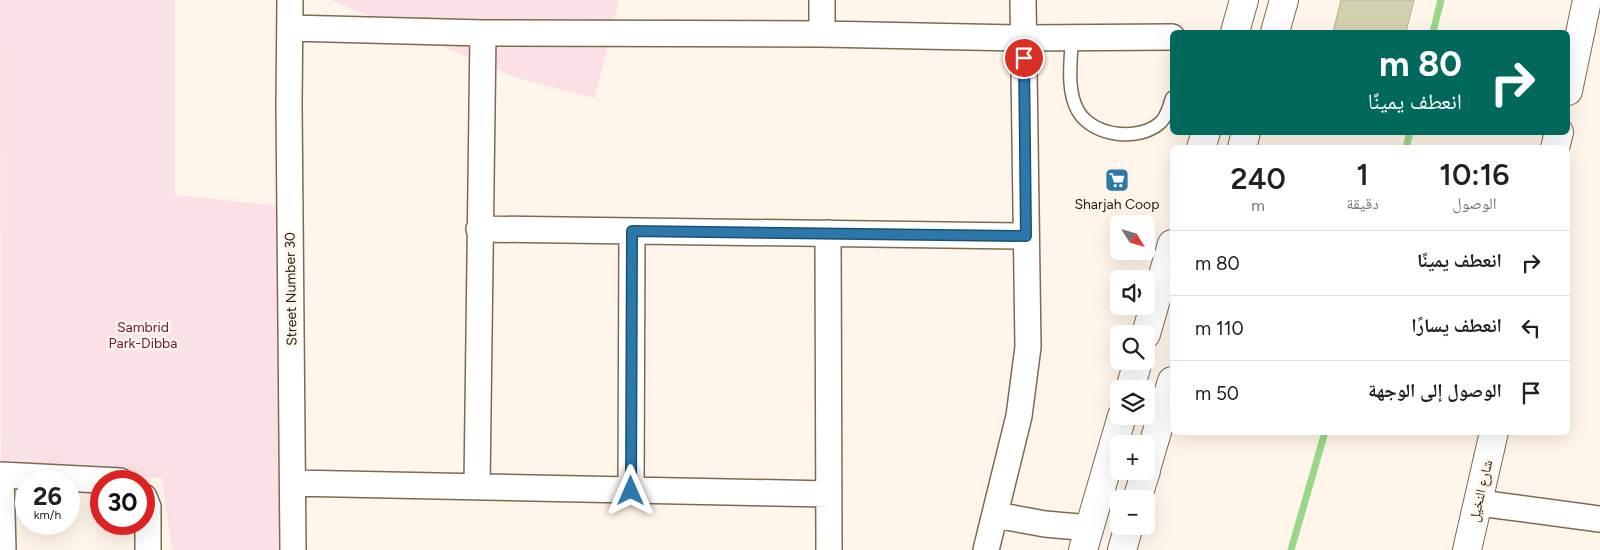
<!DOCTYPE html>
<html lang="ar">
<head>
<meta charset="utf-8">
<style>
  body { margin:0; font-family:Figtree,"Noto Naskh Arabic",sans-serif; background:#f2f2f2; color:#202124; direction:rtl; height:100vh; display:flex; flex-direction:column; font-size:19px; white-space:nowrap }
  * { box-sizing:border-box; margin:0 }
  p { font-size:16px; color:#757577 }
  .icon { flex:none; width:28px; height:28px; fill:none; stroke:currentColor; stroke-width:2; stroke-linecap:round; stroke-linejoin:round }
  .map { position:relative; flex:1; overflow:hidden; direction:ltr }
  .panel { position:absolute; left:1170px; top:145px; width:400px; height:290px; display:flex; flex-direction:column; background:#fff; border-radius:8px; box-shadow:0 5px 20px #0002; direction:rtl }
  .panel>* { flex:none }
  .hud { position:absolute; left:1170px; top:30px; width:400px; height:105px; border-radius:8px; box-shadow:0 5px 20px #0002; direction:rtl; background:#00695c; color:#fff; overflow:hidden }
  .needle { width:32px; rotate:127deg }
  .fabs { position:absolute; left:1110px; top:215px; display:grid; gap:10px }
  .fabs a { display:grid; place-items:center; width:45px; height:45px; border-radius:8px; background:#fff; box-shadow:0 5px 20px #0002; font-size:25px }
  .speed { position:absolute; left:15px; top:470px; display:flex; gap:10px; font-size:25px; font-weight:700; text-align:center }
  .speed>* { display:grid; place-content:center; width:65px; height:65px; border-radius:50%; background:#fff; box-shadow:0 5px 20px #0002; line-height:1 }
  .speed small { font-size:12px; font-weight:400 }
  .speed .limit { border:8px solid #d22; background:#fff; color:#111 }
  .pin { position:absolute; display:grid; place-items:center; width:42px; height:42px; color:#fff; margin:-21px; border:2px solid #fff; border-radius:50%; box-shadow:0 1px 5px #0007 }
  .me { position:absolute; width:55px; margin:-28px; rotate:0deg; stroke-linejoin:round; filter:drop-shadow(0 0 4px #0008) }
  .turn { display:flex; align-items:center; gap:18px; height:105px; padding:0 25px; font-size:22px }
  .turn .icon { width:65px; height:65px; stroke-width:2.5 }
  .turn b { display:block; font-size:35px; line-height:42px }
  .eta { display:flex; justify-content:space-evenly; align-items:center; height:85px; text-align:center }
  .eta b { font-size:30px; font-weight:600; line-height:35px }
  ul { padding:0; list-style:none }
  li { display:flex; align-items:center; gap:15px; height:65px; padding:0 25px; border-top:1px solid #e0e0e0 }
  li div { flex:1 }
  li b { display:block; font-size:19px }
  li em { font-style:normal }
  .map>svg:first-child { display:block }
  .green { fill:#fbe1e6 }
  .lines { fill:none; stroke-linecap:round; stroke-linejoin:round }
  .stream { stroke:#99d889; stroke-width:7 }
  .building { fill:#d2d1af; stroke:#b1b08f }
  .service-casing { stroke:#7e6a51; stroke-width:15 }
  .minor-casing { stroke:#7e6a51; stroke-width:28 }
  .tertiary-casing { stroke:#7e6a51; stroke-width:30 }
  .secondary-casing { stroke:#7e6a51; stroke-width:30 }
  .service { stroke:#fff; stroke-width:12 }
  .minor { stroke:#fff; stroke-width:25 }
  .tertiary { stroke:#fff; stroke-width:28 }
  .secondary { stroke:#fff; stroke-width:28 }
  .route-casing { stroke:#1d4e6e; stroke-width:12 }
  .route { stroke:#2c78aa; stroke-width:9 }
  .labels { text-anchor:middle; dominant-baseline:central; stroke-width:5; stroke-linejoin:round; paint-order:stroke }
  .poi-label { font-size:14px; fill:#241b11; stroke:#fff5ea }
  .street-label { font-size:14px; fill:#241b11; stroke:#fff5ea }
  .park-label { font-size:14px; fill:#6b1235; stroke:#fff5ea }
</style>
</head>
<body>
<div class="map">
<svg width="1600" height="550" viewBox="0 0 1600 550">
  <rect width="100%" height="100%" fill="#fff5ea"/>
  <path class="green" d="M0 0H175V195L290 207 291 550H172L162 478 1 475Z
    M331 0H619L595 98 517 78Z"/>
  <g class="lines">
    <path class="stream" d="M1433 32 1441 0
      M1406 148 1410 132
      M1291 550 1325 432"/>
  </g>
  <path class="building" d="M1341 0H1414L1406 32H1333Z"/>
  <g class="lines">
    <g class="service-casing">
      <path id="service" d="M1072 38C1071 60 1066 90 1078 111 1093 137 1140 142 1161 122 1167 116 1170 105 1172 98"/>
    </g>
    <g class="minor-casing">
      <path id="minor" d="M290 0 289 105 293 550
        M291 28 483 33 822 34 1024 38 1172 37
        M822 34V0
        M479 229 1026 236
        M828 233 829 550
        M293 483 829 494
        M477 486 483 33
        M631 491 632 231
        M144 497 148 507V550
        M1479 503 1600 519
        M996 515 1045 524 1090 528
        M3 550 1 475 120 481
        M986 550 1019 416 1028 347 1023 0"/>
    </g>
    <g class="tertiary-casing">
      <path id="tertiary" d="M1568 91 1587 0
        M1555 148 1559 132
        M1467 550 1494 432"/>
    </g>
    <g class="secondary-casing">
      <path id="secondary" d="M1235 32 1244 0
        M1275 32 1284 0
        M1201 148 1206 132
        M1242 148 1246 132
        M1146 334 1172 244
        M1130 389 1138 361
        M1146 469 1172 381
        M1137 499 1146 471
        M1083 550 1122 416
        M1122 550 1129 526"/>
    </g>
    <use href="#service" class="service"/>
    <use href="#minor" class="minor"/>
    <use href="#tertiary" class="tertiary"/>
    <use href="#secondary" class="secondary"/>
  </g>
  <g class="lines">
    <g class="route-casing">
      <path id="route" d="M631 491 632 231 1026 236 1024 58"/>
    </g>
    <use href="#route" class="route"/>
  </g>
  <defs>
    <g id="supermarket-square" transform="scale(1.25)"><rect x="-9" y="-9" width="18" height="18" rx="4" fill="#2c78aa" stroke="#fff5ea"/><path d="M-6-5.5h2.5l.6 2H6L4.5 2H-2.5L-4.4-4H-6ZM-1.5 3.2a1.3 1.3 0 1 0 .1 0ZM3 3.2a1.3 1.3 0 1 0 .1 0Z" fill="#fff"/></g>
  </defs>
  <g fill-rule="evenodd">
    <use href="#supermarket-square" x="1117" y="180"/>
  </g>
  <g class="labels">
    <g class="poi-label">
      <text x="1117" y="204">Sharjah Coop</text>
    </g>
    <g class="street-label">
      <text transform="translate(291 289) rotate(-91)">Street Number 30</text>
      <text transform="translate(1481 491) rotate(-77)">شارع النخيل</text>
    </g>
    <g class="park-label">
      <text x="143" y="327">Sambrid<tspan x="143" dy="16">Park-Dibba</tspan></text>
    </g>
  </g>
</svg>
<div class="fabs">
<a><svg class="needle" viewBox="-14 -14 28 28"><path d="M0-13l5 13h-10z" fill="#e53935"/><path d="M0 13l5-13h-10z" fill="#757577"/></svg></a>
<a><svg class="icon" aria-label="sound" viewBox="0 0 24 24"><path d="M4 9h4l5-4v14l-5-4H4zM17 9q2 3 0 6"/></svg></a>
<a><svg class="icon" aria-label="search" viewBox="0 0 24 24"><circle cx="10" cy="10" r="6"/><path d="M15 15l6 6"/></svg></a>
<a><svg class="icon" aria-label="layers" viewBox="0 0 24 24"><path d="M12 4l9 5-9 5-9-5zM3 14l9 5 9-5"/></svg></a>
<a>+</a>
<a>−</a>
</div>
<div class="speed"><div>26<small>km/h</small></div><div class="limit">30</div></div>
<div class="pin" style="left:1024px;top:58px;background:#d93025"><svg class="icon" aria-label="arrive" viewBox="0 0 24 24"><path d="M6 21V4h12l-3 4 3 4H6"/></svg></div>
<svg class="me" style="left:631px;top:491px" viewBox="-20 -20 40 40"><path d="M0-17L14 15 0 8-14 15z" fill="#2c78aa" stroke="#fff" stroke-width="4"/></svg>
<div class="hud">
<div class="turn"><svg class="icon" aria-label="right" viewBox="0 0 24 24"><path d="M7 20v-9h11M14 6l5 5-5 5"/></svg><div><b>80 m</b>انعطف يمينًا</div></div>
</div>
<section class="panel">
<div class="eta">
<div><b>10:16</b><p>الوصول</p></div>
<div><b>1</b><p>دقيقة</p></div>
<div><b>240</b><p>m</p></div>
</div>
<ul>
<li><svg class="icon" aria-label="right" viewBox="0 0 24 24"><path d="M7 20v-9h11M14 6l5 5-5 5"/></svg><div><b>انعطف يمينًا</b></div><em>80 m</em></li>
<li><svg class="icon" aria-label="left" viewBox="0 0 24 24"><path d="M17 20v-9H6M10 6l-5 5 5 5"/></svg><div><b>انعطف يسارًا</b></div><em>110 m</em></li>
<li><svg class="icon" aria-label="arrive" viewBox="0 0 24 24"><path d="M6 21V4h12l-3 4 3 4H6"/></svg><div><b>الوصول إلى الوجهة</b></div><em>50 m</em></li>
</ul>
</section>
</div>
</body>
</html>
